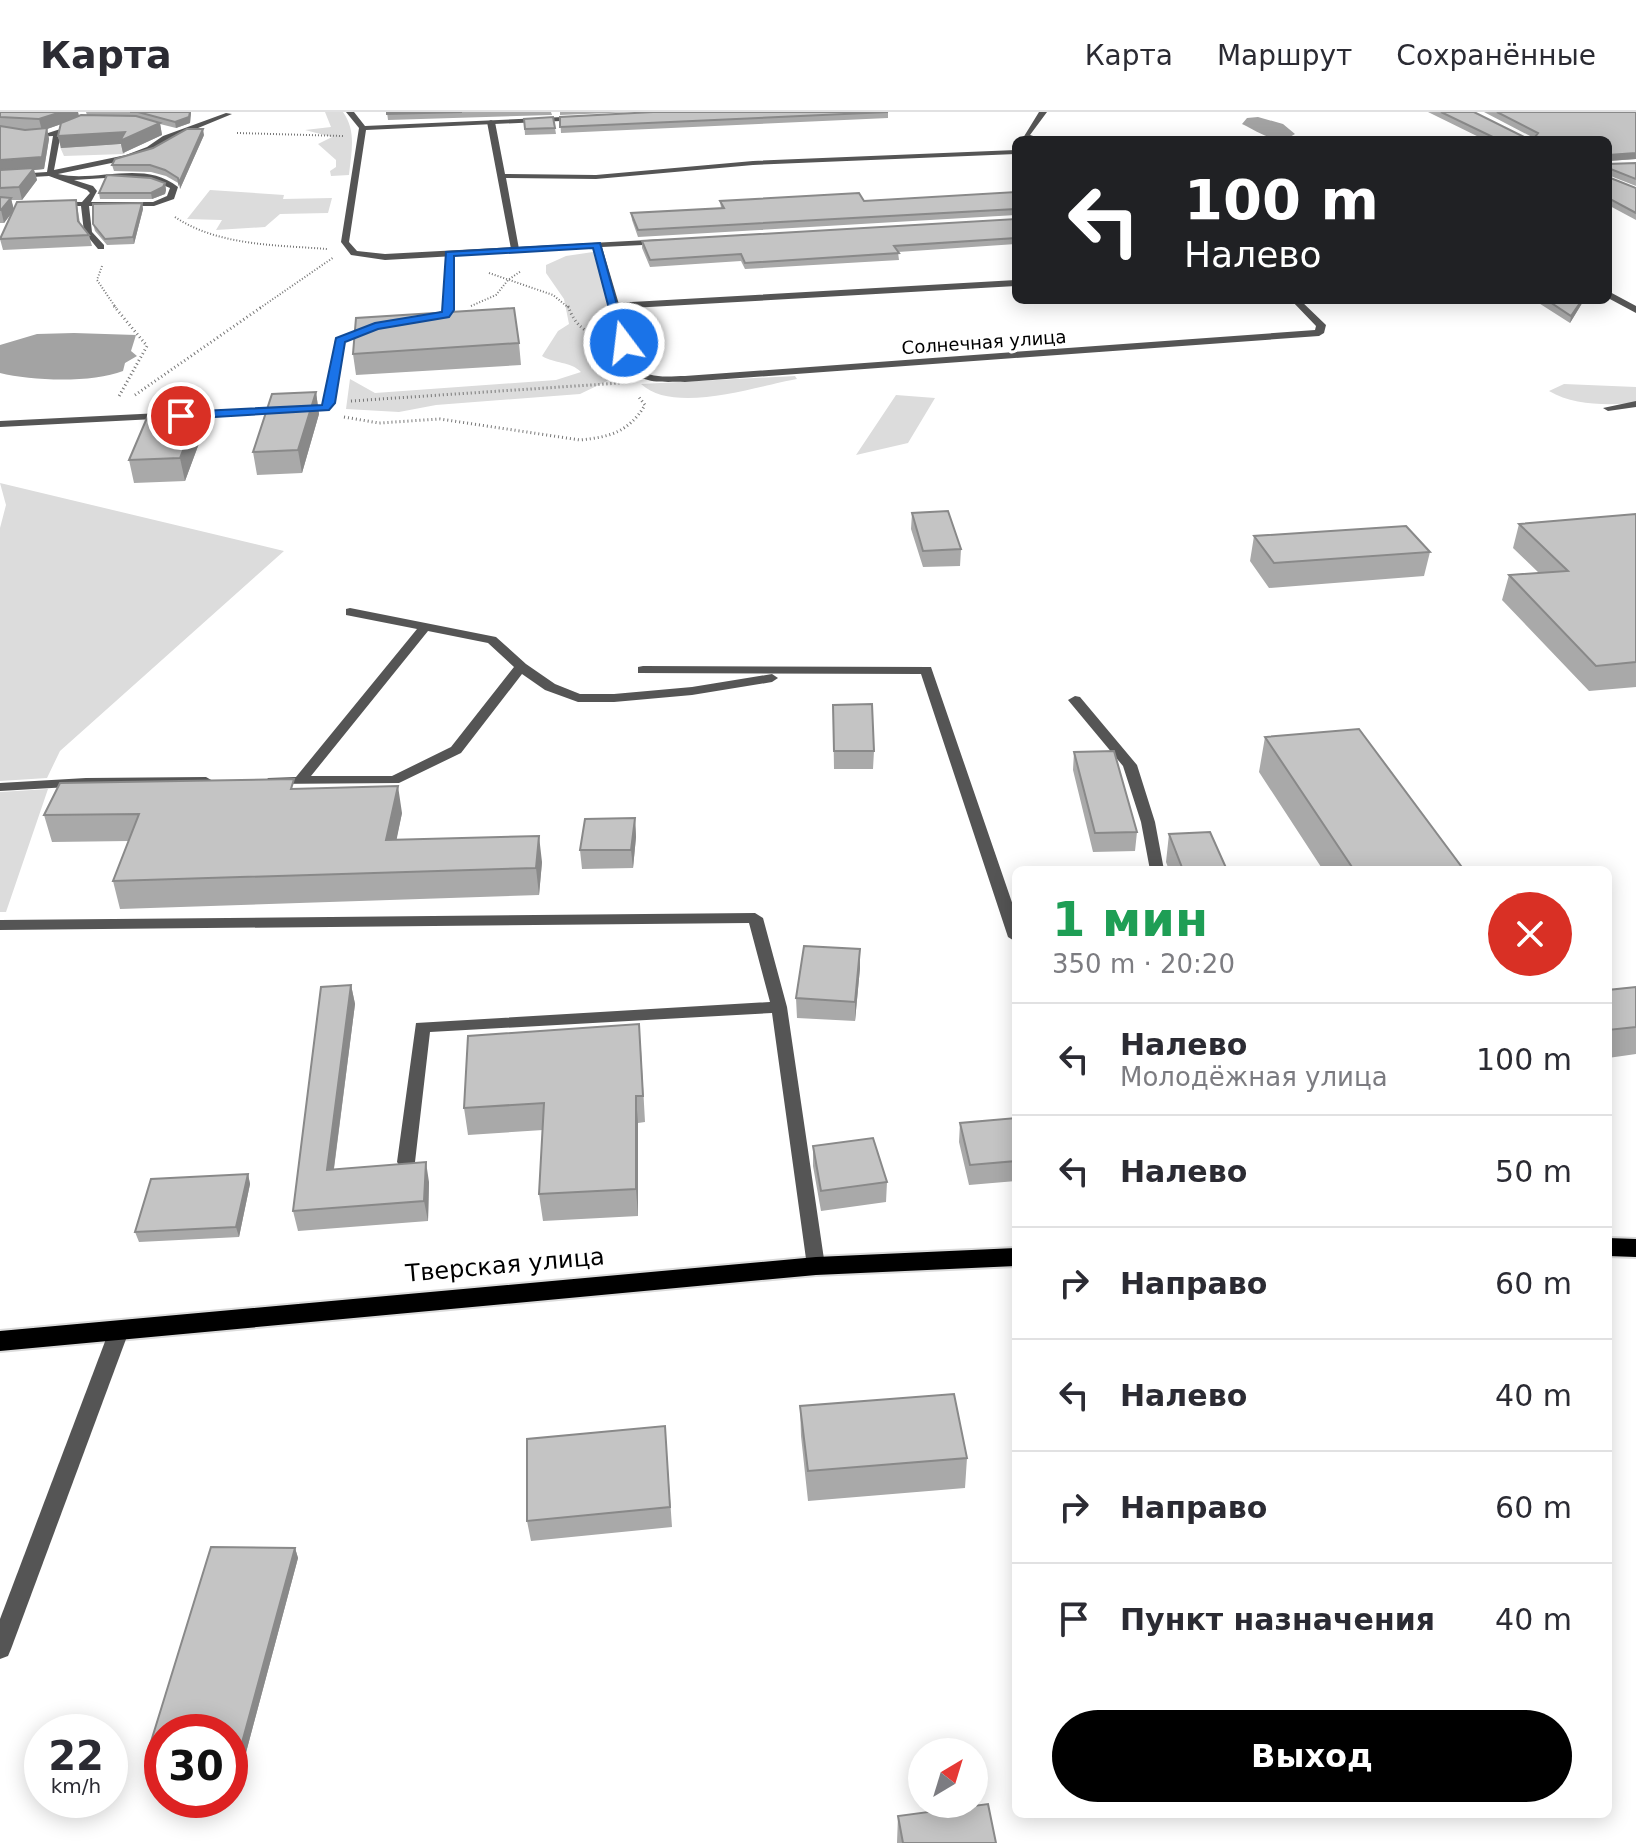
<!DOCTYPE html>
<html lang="ru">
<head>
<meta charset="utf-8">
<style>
  body { margin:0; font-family:"DejaVu Sans",sans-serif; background:#f7f7f7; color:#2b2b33; height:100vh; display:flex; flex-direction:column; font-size:30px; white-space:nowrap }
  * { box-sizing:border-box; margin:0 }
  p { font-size:26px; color:#7c7c81 }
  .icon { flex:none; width:44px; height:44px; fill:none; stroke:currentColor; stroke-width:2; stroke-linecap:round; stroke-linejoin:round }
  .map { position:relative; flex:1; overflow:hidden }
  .sheet { position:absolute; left:1012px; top:754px; width:600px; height:952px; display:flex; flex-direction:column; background:#fff; border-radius:12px; box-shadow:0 4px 20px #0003 }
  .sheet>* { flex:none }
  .top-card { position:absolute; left:1012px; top:24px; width:600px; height:168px; border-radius:12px; box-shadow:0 4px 20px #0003; background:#202124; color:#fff; overflow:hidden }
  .needle { width:52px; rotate:38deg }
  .controls { position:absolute; left:908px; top:1626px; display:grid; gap:16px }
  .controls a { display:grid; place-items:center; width:80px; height:80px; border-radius:50%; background:#fff; box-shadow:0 4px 20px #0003; font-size:40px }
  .speed { position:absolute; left:24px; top:1602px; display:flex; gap:16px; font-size:40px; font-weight:700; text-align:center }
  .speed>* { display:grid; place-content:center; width:104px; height:104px; border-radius:50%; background:#fff; box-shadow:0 4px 20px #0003; line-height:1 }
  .speed small { font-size:20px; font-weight:400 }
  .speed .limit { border:12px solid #d22; background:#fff; color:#111 }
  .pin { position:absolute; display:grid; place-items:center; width:68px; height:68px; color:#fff; margin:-34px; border:4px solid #fff; border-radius:50%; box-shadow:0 2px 8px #0007 }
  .me { position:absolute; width:88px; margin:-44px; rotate:345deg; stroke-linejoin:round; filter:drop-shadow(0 0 6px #0008) }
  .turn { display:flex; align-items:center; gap:28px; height:168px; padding:0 40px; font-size:36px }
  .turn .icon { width:104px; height:104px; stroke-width:2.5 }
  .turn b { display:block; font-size:56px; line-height:68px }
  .round { display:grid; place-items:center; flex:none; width:84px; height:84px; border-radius:42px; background:#f7f7f7 }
  .summary { display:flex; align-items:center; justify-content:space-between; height:136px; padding:0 40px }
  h1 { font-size:48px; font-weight:800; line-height:60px; color:#1e9e55 }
  .cta { display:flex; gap:16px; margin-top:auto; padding:16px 40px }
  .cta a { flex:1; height:92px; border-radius:48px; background:#000; color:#fff; font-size:32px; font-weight:800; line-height:92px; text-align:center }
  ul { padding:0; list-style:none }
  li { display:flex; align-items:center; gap:24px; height:112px; padding:0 40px; border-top:2px solid #e1e1e2 }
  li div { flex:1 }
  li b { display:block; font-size:30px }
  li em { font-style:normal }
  header { display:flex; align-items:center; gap:48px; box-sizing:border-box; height:112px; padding:0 40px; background:#fff; border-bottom:2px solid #e1e1e2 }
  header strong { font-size:38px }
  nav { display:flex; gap:44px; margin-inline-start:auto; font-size:28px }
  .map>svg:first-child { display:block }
  .green { fill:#dcdcdc }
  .water { fill:#a3a3a3 }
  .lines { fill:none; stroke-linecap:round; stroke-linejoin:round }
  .primary-casing { stroke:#dbdbdb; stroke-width:4 }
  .path-far1 { stroke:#777; stroke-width:2; stroke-dasharray:1 2; stroke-linecap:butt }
  .path { stroke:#777; stroke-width:3; stroke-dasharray:1 3; stroke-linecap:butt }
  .service { fill:#555; fill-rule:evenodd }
  .minor { fill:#555; fill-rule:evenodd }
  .tertiary { fill:#555; fill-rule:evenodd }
  .primary { fill:#000; fill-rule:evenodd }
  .wall { fill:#a9a9a9 }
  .shaded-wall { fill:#898989 }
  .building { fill:#c4c4c4; stroke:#898989; stroke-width:2 }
  .route { fill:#1a73e8; stroke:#114b97; stroke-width:2 }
  .labels { text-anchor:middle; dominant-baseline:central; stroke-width:6; stroke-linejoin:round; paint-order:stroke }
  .far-street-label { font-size:18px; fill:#000; stroke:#fff }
  .near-street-label { font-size:24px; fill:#000; stroke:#fff }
</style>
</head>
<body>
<header>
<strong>Карта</strong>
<nav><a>Карта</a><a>Маршрут</a><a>Сохранённые</a></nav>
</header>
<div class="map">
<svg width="1636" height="1731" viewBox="0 0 1636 1731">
  <rect width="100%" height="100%" fill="#fff"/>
  <path class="green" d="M325 0H343C357 20 351 40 349 63L331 64 330 59 336 55V48L318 32 332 25 305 18 331 15Z
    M132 32 124 42 64 44 60 35Z
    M210 78 284 83 283 87 332 86 328 101 280 102 265 115 216 118 222 108 187 107Z
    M593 140 630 258 580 282 436 293 399 300 346 297 350 267 375 281 556 268 581 260C570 249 555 252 542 244L558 219 569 212 564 187 546 161V153L566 144Z
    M795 264 797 267C757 274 674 303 641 272Z
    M1564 272 1636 275V291C1608 293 1574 294 1549 279Z
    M896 283 935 286 908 331 856 343Z
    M0 371 284 439 60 639 47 666 0 669V416L6 393Z
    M48 677 6 800H0V680Z"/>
  <path class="water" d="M1258 5 1283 12 1295 22C1276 34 1259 20 1242 12L1247 6Z
    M74 221 136 223 131 239 137 244 125 251 123 259C93 271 32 269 0 261V233L37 222Z"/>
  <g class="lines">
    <g class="primary-casing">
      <path id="primary" d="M1608 1126 1636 1127V1145L1608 1144Z
        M1016 1136V1154L816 1163 0 1239V1219L816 1145Z"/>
    </g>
    <path class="path-far1" d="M237 21 343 24
      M175 105C218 134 277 133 327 137
      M102 154 97 168 116 196
      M489 161 553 183 569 196
      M471 194 496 183 508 168 521 159
      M260 196 334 145"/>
    <path class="path" d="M114 194 147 234 118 286
      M568 194C575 214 586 220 604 229
      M135 283 263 194
      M351 289 620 271
      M344 305 379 311 440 307 580 328C610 325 629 320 645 293L638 284"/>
    <path class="service" d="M226 1 232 2 169 28 153 39 131 47 58 62C96 71 144 47 178 75L174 87 154 94H89L92 120 104 133V137H98L84 120 81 94H58L54 92 58 90H82L90 81 87 78 49 64 0 67V63L47 60 53 24 15 26 0 22V18L15 22 48 21 82 10V14L61 21 54 58 126 43 147 35 163 24ZM105 66 153 69 170 76 167 84 153 90H91L97 79 93 74 74 68Z
      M491 8 495 10 505 62 596 63 753 49 1016 38V42L753 53 596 67 506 66 519 137 515 140 511 137 487 10Z
      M446 140 453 142 454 198 449 204 427 208V204L444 198Z
      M1016 168V174L614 197 609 194 614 191Z
      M373 212 381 214 344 230 335 291 329 298 0 315V309L322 293 325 290 335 228Z
      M350 496 496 525 526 552 555 572 580 582H614L692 575 772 562 778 566 772 570 692 583 614 590H578L545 578 522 562 461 641 399 671 268 672 266 669 268 666 296 665 417 517 346 503V497ZM428 519 488 531 514 555 451 635 392 664H311Z
      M643 554 931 555 1016 802V830L1008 825 921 562 638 561V555Z
      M1075 584 1080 585 1137 653 1155 710 1164 758H1150L1141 710 1123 654 1068 588Z
      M206 665 213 669 211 672 86 674 0 679V671L86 666Z
      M755 801 763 806 787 895 825 1154 823 1159 816 1161 809 1159 807 1154 772 901 430 920 415 1050 412 1054H400L397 1050 416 911 770 890 749 811 0 818V808Z"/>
    <path class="minor" d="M346 0H354L365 14 585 4 582 8 366 18 349 130 357 139 385 142 666 127V131L663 132 602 135 637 253C647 268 669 264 685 264L1315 218 1316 214 1291 188H1300L1326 213 1324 221 1319 224 685 270C662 269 641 274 627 253L594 136 385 148 351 143 341 130 359 16Z
      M1039 0H1047L1030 23 1046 28 1023 26Z
      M1608 179 1636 194V201L1608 186Z
      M1636 289V295L1608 299 1603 296Z"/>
    <path class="tertiary" d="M119 1211 126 1214 129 1219 11 1537 8 1544 0 1547V1507L109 1219 112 1214Z"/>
    <use href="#primary" class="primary"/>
  </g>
  <path class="wall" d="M0 0H78L79 4 87 3 86 0H191L190 11 176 16 160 12 162 23 123 41 121 32 61 36 58 24 61 12 47 17 49 27 44 57 34 58 37 68 22 88H11L14 98 76 88 80 111 89 123 92 134 3 138 0 127 13 99 4 111H0Z
    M387 0H551L552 3 388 8Z
    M560 0H633L560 3Z
    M888 0V6L561 21 560 5Z
    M1428 0H1474L1524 25H1532L1484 0H1636V47L1608 49V28H1485Z
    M524 7 555 16 556 22 525 23Z
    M204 23 180 77V72L166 64 151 60 114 59 112 53Z
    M1636 51V74L1608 63V65L1636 76V108L1608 93V52Z
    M165 71 166 78 165 82 152 87H100L99 81Z
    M1016 80V103L638 125 632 108 631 101 721 96 720 89H864Z
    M142 91 143 97 134 132 107 133 95 119 93 112Z
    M1016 107V132L898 140 899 148 745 157 741 149 650 155 642 136V129Z
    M1534 188H1584L1570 211Z
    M519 231 521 253 356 263 353 242Z
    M316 280 319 302 302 361 257 363 253 340Z
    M204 285 208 307 185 369 134 371 129 348Z
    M912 401 961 437 960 454 923 455 911 417Z
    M1636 402V575L1589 579 1502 488 1509 463 1539 461 1513 436 1519 412Z
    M1254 424 1430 440 1424 464 1269 476 1250 449Z
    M833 593 874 639 873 657H834Z
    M1265 625 1464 758H1323L1259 660Z
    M1074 640 1137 720 1135 739 1093 740 1073 658Z
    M296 677 402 701 396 728 542 750 539 783 120 797 113 769 129 729 52 730 44 703Z
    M635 706 636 725 633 756 582 757 580 738Z
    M1169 722 1227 758H1169L1166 750Z
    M860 837V856L855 909 797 906 796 886Z
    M351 873 355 892 334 1057 429 1070 428 1109 298 1119 293 1099Z
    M1636 875V942L1608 946V878Z
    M641 938 645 1010 638 1011V1104L543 1109 539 1082 543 1018 468 1023 464 996Z
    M1016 1006V1069L969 1073 959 1030 960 1011Z
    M813 1034 887 1070 886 1090 821 1099 813 1054Z
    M248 1062 250 1072 239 1125 139 1130 135 1120Z
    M800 1294 967 1346 965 1376 808 1389 801 1324Z
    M665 1314 672 1415 531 1429 527 1409Z
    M295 1436 298 1446 244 1648H230V1620H162V1646H153L149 1636Z
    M898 1704 996 1731H897Z"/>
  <path class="shaded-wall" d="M61 0H78L79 6 47 17 49 27 44 57 34 58 37 68 22 88 19 75 0 61V48L42 19 39 7Z
    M190 0H191L190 11 176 16 175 10Z
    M160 11 162 23 123 41 121 32 61 36 58 24Z
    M203 17 204 23 180 77 179 71Z
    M1636 41V47L1608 49 1609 43Z
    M165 71 166 78 165 82 152 87 151 81Z
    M11 86 14 98 4 111 1 98Z
    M142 91 143 97 134 132 133 125Z
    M1582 188H1584L1570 211 1571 204Z
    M316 280 319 302 302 361 298 338Z
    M204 285 208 307 185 369 180 346Z
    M398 674 402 701 391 755 386 728Z
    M635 706 636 725 633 756 631 738Z
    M539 724 542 750 539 783 536 756Z
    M860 837V856L855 909V890Z
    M351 873 355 892 331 1078 327 1058Z
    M636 984 638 1011V1104L636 1077Z
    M426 1050 429 1070 428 1109 424 1089Z
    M248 1062 250 1072 239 1125 236 1115Z
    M295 1436 298 1446 244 1648 240 1638Z"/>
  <path class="building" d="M0 0H61L39 7 0 5Z
    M130 0H190L189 5 175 10 138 0Z
    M387 0H462L387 2Z
    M653 0H888L560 15V5Z
    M1441 0H1474L1524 25H1535L1538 21 1497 0H1636V41L1609 43 1608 50V28H1499Z
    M81 3 136 4 160 11 120 29 125 20 58 24 61 11Z
    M553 5 555 16 525 17 524 7Z
    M0 14 25 18 47 16 42 45 0 48Z
    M187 17H203L179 71 178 66 165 58 150 53H112L115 47 153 36Z
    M1636 51V67L1608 56V52Z
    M34 56 19 75 0 76V58Z
    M107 63 151 66 165 71 163 75 151 81H99Z
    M1608 63V65L1636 76V101L1608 86Z
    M1016 80V97L638 118 631 101 724 96 720 89 859 81 864 89Z
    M0 85 11 86 1 98H0Z
    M76 88 78 109 89 123 0 127 17 90Z
    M142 91 133 125 105 127 93 112V92Z
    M1016 107V126L894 134 899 141 745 151 741 142 650 148 642 129Z
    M1547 188H1582L1571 204Z
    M514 196 519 231 353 242 356 206Z
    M316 280 298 338 253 340 272 282Z
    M204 285 180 346 129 348 155 287Z
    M948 399 961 437 923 439 912 401Z
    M1636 402V550L1596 554 1509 463 1568 459 1519 412Z
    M1406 414 1430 440 1274 451 1254 424Z
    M872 592 874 639H834L833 593Z
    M1359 617 1464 758H1354L1265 625Z
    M1114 639 1137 720 1095 721 1074 640Z
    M294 667 291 677 398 674 386 728 539 724 536 756 113 769 139 702 44 703 60 671Z
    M635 706 631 738H580L585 707Z
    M1210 720 1227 758H1183L1169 722Z
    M804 834 860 837 855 890 796 886Z
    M351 873 327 1058 426 1050 424 1089 293 1099 321 875Z
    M1636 875V915L1608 918V878Z
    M639 912 643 984H636V1077L539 1082 544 991 464 996 468 924Z
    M1016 1006V1049L970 1053 960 1011Z
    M873 1026 887 1070 821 1079 813 1034Z
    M248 1062 236 1115 135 1120 151 1067Z
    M954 1282 967 1346 808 1359 800 1294Z
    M665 1314 670 1395 527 1409V1327Z
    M211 1435 295 1436 240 1638H230V1620H162V1637L149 1636Z
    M988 1692 996 1731H903L898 1704Z"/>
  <path class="route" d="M600 131 628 233 618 231 593 136 454 144V198L449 205 378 217 345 230 335 291 329 298 181 307 175 304 181 300 322 293 336 226 375 211 442 200 446 140Z"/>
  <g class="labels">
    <g class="far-street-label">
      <text transform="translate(984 230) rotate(-4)">Солнечная улица</text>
    </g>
    <g class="near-street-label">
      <text transform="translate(505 1153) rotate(-5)">Тверская улица</text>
    </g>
  </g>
</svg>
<div class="controls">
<a><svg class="needle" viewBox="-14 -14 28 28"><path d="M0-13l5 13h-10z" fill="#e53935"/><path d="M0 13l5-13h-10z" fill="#7c7c81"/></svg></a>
</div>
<div class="speed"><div>22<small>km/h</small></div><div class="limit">30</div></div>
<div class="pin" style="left:181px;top:304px;background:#d93025"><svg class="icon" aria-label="arrive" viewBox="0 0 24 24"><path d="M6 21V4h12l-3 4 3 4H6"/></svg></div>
<svg class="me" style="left:624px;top:231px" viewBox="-20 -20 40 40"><circle r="17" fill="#1a73e8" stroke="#fff" stroke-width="3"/><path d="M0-11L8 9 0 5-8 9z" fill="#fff"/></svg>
<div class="top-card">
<div class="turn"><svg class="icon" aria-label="left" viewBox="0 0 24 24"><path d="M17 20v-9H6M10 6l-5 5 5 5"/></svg><div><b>100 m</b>Налево</div></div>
</div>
<section class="sheet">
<div class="summary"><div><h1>1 мин</h1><p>350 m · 20:20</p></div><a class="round" style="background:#d93025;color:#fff"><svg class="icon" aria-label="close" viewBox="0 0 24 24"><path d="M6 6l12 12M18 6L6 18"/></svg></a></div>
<ul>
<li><svg class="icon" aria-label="left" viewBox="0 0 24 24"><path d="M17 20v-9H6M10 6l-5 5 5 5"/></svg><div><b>Налево</b><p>Молодёжная улица</p></div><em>100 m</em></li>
<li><svg class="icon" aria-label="left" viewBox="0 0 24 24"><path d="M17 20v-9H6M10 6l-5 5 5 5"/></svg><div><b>Налево</b></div><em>50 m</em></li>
<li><svg class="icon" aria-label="right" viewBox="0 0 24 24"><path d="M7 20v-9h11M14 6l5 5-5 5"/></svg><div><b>Направо</b></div><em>60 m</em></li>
<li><svg class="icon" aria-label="left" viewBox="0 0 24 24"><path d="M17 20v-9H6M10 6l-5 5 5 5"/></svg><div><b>Налево</b></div><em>40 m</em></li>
<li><svg class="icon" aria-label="right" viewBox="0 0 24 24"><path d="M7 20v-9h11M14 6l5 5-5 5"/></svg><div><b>Направо</b></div><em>60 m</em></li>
<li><svg class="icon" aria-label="arrive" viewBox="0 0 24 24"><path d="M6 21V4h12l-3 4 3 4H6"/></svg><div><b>Пункт назначения</b></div><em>40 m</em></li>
</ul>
<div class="cta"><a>Выход</a></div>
</section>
</div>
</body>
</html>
